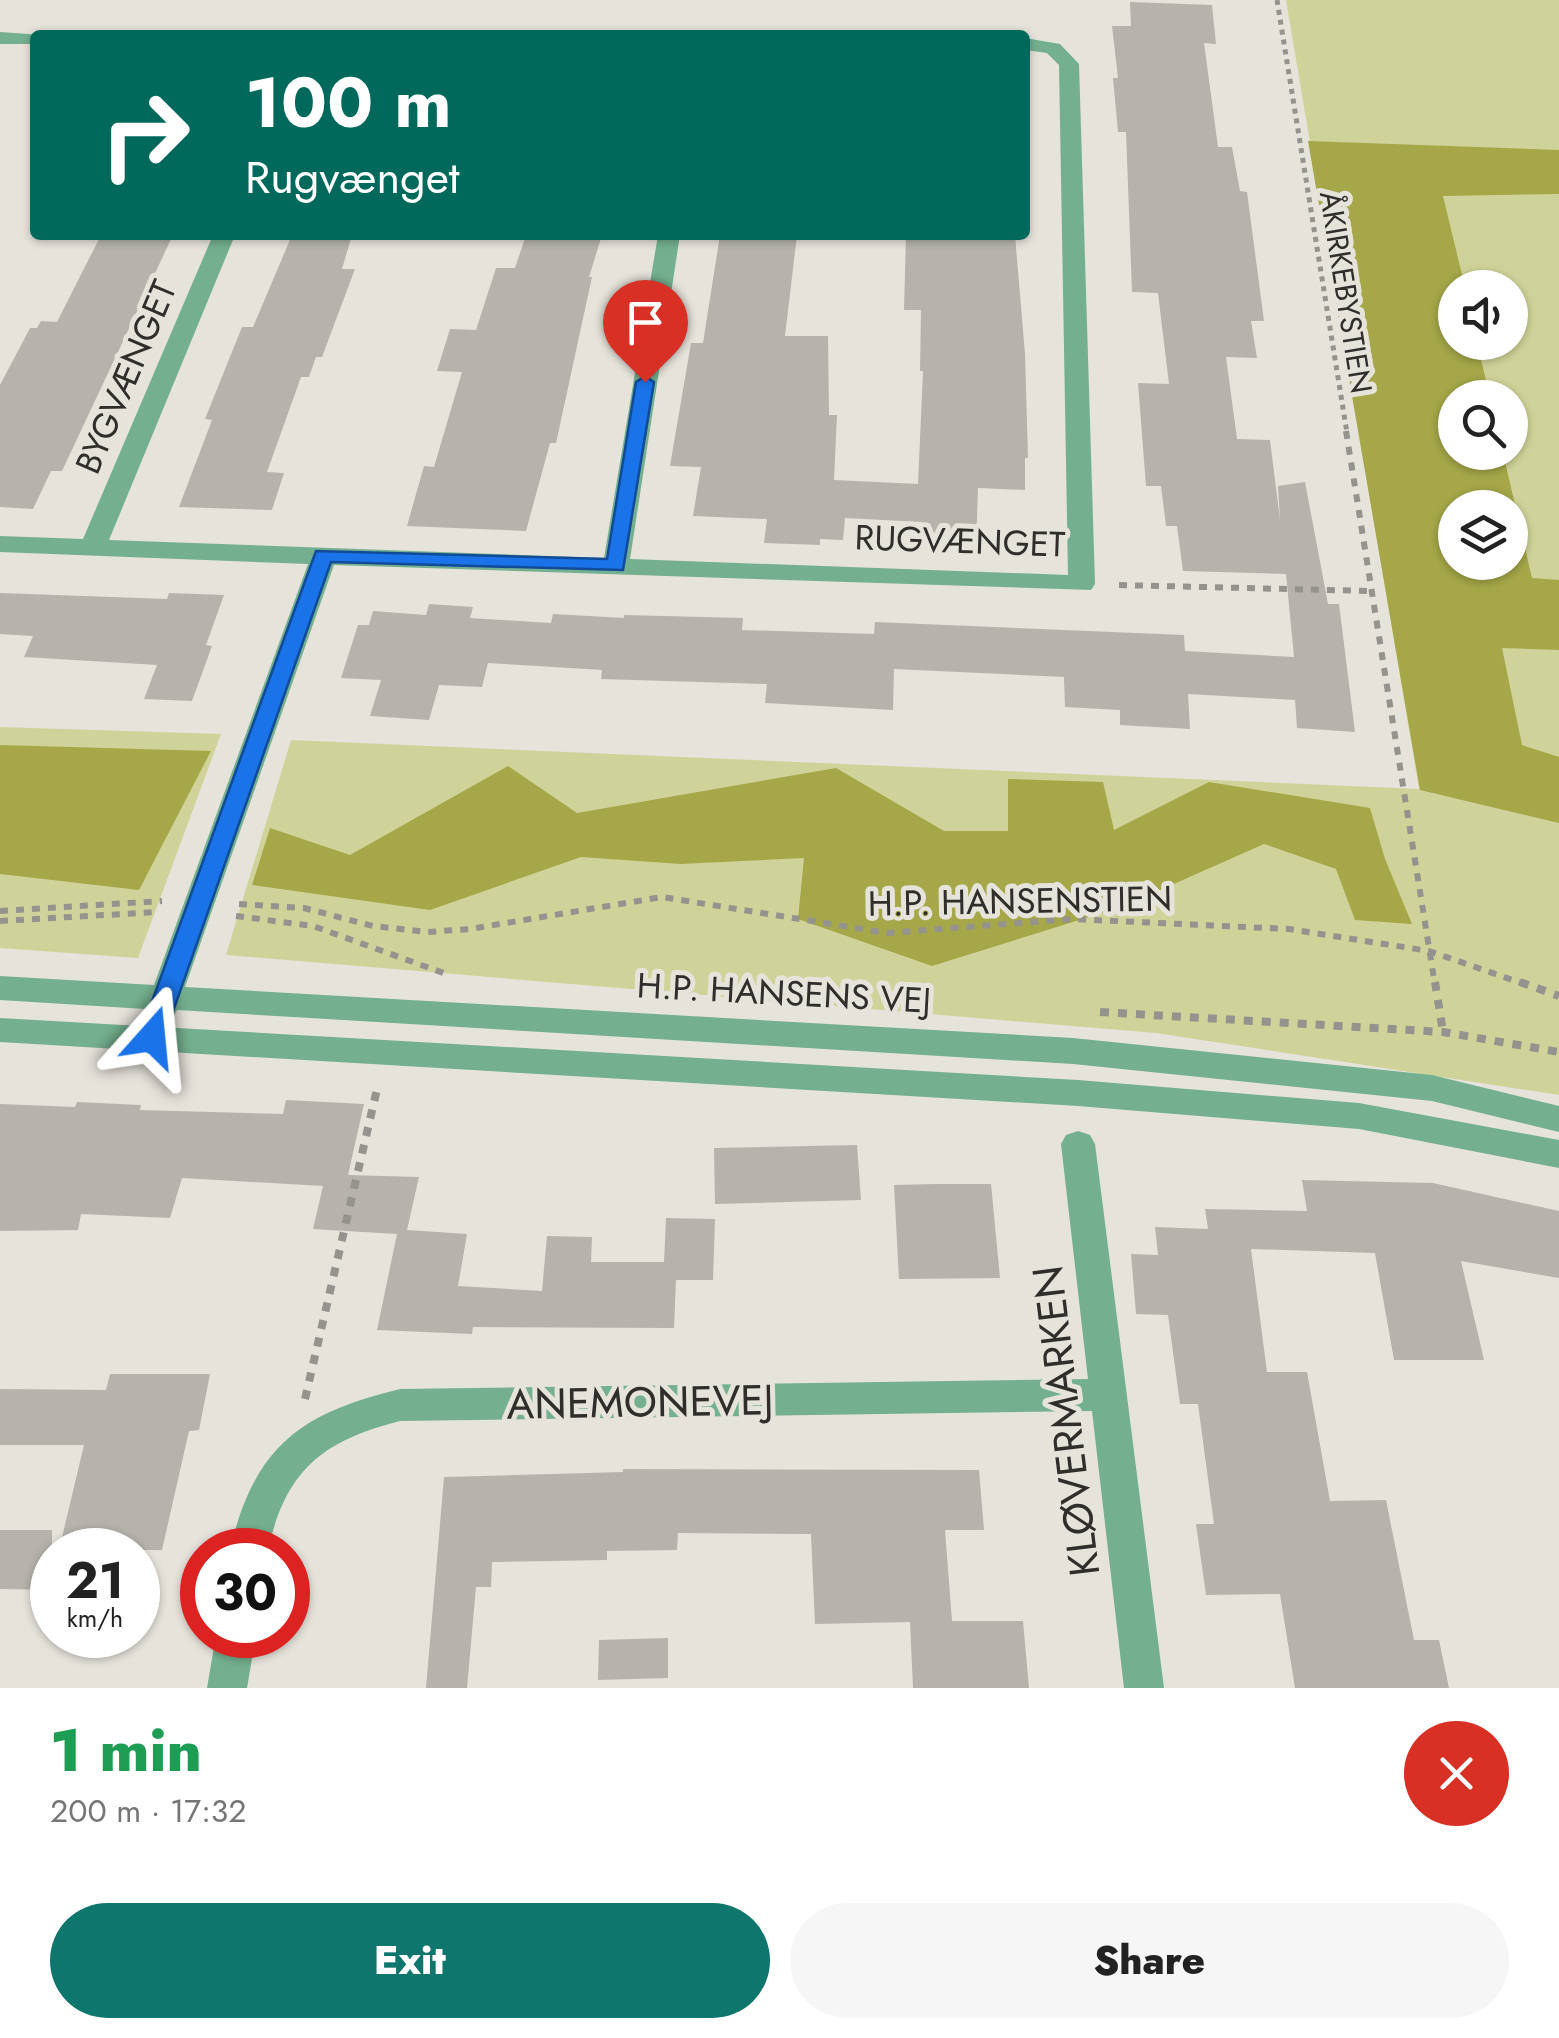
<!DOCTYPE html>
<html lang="en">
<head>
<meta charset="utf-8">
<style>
  body { margin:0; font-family:Jost,sans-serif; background:#f6f6f6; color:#222; height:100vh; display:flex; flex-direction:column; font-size:38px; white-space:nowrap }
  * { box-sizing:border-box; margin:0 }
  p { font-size:32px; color:#767676 }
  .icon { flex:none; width:55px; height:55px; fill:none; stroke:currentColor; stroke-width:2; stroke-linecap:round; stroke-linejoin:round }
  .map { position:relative; height:1688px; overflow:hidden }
  .details { display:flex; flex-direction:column; background:#fff; flex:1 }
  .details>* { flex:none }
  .top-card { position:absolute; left:30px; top:30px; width:1000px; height:210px; border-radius:10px; box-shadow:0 2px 8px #0004; background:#00695c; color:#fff; overflow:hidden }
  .tools { position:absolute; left:1438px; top:270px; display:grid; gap:20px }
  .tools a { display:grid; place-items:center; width:90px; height:90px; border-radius:50%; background:#fff; box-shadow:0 2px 8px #0004; font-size:50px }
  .speed { position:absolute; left:30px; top:1528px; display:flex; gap:20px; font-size:50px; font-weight:700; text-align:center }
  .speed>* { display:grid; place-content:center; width:130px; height:130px; border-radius:50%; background:#fff; box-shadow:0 2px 8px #0004; line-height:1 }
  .speed small { font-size:25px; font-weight:400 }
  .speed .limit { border:15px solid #d22; background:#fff; color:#111 }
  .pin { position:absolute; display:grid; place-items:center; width:85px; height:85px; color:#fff; margin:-102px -42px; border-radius:50% 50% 50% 0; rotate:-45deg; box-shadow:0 0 10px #0007 }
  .pin .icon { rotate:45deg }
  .me { position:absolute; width:110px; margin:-55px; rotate:18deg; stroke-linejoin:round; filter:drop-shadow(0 0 8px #0008) }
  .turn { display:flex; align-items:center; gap:35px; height:210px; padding:0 50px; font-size:45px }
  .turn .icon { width:130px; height:130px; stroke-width:2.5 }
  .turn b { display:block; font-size:70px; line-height:85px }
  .round { display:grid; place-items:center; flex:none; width:105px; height:105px; border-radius:52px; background:#f6f6f6 }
  .overview { display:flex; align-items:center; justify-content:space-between; height:170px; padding:0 50px }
  h1 { font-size:60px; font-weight:800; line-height:75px; color:#1e9e55 }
  .primary-button { display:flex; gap:20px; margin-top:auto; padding:20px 50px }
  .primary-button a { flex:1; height:115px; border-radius:60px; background:#0f766e; color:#fff; font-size:40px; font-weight:800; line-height:115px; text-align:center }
  .primary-button a+a { background:#f6f6f6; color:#222 }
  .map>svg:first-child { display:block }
  .green { fill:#d0d399; fill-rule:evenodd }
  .forest { fill:#a5a748; fill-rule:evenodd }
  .building { fill:#b6b3ac }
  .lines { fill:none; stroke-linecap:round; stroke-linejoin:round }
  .path-far2 { stroke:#95938d; stroke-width:5; stroke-dasharray:5 5; stroke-linecap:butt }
  .path-far1 { stroke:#95938d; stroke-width:6; stroke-dasharray:8 8; stroke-linecap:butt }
  .path { stroke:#95938d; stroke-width:8; stroke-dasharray:9 9; stroke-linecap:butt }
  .minor { fill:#74b08f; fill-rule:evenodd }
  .route { fill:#1a73e8; stroke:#114b97; stroke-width:2.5 }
  .labels { text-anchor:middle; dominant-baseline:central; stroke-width:10; stroke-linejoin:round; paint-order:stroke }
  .far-street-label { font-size:30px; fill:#2f2e2b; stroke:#e6e3db }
  .street-label { font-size:35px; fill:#2f2e2b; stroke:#e6e3db }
  .near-street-label { font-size:42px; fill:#2f2e2b; stroke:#e6e3db }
</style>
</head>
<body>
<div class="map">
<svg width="1559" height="1688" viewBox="0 0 1559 1688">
  <rect width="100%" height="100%" fill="#e6e3db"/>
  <path class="green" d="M1286 0H1559V1095L1156 1033 226 955 291 740 1419 789ZM1455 288H1510V342H1455ZM1455 398H1510V452H1455ZM1455 508H1510V562H1455Z
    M0 727 221 734 138 958 0 948Z"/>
  <path class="forest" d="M1308 141 1559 150V194L1443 196 1465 287 1455 288V342L1477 343 1490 397 1455 398V452L1503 453 1532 578 1559 580V650L1502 648 1522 745 1559 757V823L1420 790ZM1455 508H1510V562H1455Z
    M0 745 211 751 139 890 0 874Z
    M508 766 577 813 836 768 944 831H1008V779L1103 782 1114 830 1209 782 1370 808 1385 859 1412 924 1355 920 1336 869 1264 844 1124 906 932 966 798 919 804 858 681 864 581 857 430 910 252 885 270 828 350 855Z"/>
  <path class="building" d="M1130 2 1212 5 1216 44 1204 43 1218 147H1232L1240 191 1247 192 1264 321H1251L1257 358 1226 357 1237 439 1270 440 1280 520 1278 486 1305 482 1328 604H1339L1355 732 1297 728 1295 700 1188 694 1190 729 1120 725V710L1065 707 1064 677 894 669 893 710 765 703 767 684 601 679 602 670 488 663 482 687 439 685 429 720 370 716 381 680 341 678 358 625H369L373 611 426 615 429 604 473 607 470 618 551 623 553 614 624 618V615L743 618 742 630 874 634 875 622 1184 635 1185 651 1294 657 1286 574 1183 571 1177 526H1166L1161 486H1146L1138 383 1169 384 1158 293 1132 292 1126 132H1118L1113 78H1118L1112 26H1131Z
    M101 235H173L62 471H51L33 509 0 507V385L30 328H37L41 321 57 322Z
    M292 235H352L342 269H355L322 357H316L309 377H301L267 472 284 473 272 510 179 507 212 420 205 419 242 327H253Z
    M526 235H602L589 277H592L556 443H550L526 531 407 526 424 466 434 467 462 372 437 371 450 329 476 330 496 268H515Z
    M720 235H797L785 336H828L829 415H837L834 480 918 484 923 371H920L921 310H904L906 235H1015L1025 354 1028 458H1025V490L978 488 976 548 920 546 922 522 845 518 843 540 820 539V545L764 543 767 519 693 516 701 467 670 466 691 343H703Z
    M0 593 167 599 169 593 224 595 206 645 212 646 192 701 144 699 157 665 24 657 33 636 0 634Z
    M286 1100 364 1104 348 1175 419 1177 407 1230 467 1234 458 1286 542 1291 547 1236 592 1237 591 1262H664L666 1218 715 1219 713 1280H676L674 1328 473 1327 472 1334 377 1330 397 1234 313 1229 323 1186 182 1178 170 1218 81 1214 78 1230 0 1231V1104L75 1107 77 1102 141 1105 140 1110 283 1114Z
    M857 1145 861 1200 715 1204 714 1148Z
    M1302 1180 1433 1183 1559 1211V1278L1461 1261 1484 1360H1394L1375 1253 1251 1249 1267 1372H1307L1330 1501 1386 1500 1414 1640H1439L1449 1688H1295L1280 1594 1206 1595 1196 1524H1214L1198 1404H1180L1168 1315 1136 1314 1131 1254 1158 1255 1155 1227 1208 1229 1205 1209 1307 1211Z
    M936 1184H991L1000 1278 899 1279 894 1185Z
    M110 1374H210L199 1430 189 1431 162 1550H59L84 1445H0V1389L106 1390Z
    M623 1469 979 1470 984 1530H945L952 1621H1023L1029 1688H913L910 1622 815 1624 811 1534 678 1533 677 1550 607 1551V1560L492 1562 491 1587H476L467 1688H426L444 1477 623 1472Z
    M0 1530H52V1590L0 1589Z
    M668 1638V1678L598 1680 599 1640Z"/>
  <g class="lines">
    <path class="path-far2" d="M1277 0 1347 433"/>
    <path class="path-far1" d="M1346 431 1435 985
      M1119 585 1370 591
      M239 904 304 908 373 926 428 932 470 929 662 897 887 933 1072 919 1289 929 1429 951 1527 985
      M0 911 162 901
      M236 916 313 926 449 975
      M0 921 158 912"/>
    <path class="path" d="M1435 982 1443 1032
      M1520 982 1559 996
      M1100 1012 1443 1032 1559 1052
      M305 1399 378 1085"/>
    <path class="minor" d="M0 32 43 35H35V44H0Z
      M1025 38 1060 44 1079 64 1095 584 1091 590 334 565 185 987 1073 1038 1432 1075 1559 1106V1132L1432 1101 1073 1064 177 1010 170 1024 160 1027 1078 1080 1359 1103 1559 1140V1168L1359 1129 1078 1106 0 1042V1018L158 1027 148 1024 143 1015 145 1009 0 1000V976L154 985 308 564 0 552V536L83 539 213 235H235L109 540 604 558 658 235H680L630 559 1068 575 1059 65 1047 53 1025 50Z
      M1078 1131 1090 1135 1095 1144 1164 1688H1124L1092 1411 400 1421C322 1441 286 1470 268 1550H230C254 1447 300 1413 400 1389L1088 1379 1061 1144 1066 1135Z
      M216 1635H256L247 1688H207Z"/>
  </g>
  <path class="route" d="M645 376 654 382 623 570 331 562 164 1037 160 1044H143L139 1037 316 551 607 559 636 382Z"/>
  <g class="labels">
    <g class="far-street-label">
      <text transform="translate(1346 292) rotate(81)">ÅKIRKEBYSTIEN</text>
    </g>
    <g class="street-label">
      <text transform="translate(126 377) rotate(-67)">BYGVÆNGET</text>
      <text transform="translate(960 541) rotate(2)">RUGVÆNGET</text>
      <text transform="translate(1020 901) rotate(-1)">H.P. HANSENSTIEN</text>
      <text transform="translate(784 993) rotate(3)">H.P. HANSENS VEJ</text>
    </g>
    <g class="near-street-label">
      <text transform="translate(640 1402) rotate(-1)">ANEMONEVEJ</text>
      <text transform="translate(1066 1421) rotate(-97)">KLØVERMARKEN</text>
    </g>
  </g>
</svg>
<div class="tools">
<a><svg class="icon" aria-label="sound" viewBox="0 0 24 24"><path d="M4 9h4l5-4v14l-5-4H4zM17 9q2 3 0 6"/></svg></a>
<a><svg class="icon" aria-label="search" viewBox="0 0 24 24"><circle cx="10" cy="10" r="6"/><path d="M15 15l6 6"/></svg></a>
<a><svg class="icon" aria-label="layers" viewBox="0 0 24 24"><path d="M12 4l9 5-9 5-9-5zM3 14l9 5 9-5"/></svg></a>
</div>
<div class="speed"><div>21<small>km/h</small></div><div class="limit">30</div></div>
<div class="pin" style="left:645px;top:382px;background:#d93025"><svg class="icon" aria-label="arrive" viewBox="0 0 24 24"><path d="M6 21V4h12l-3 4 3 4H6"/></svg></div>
<svg class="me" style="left:152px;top:1037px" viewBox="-20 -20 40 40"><path d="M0-17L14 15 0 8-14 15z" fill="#1a73e8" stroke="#fff" stroke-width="4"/></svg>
<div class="top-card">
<div class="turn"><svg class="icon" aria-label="right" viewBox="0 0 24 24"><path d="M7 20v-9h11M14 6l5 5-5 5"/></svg><div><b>100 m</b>Rugvænget</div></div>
</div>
</div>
<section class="details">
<div class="overview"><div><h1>1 min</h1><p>200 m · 17:32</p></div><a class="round" style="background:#d93025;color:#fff"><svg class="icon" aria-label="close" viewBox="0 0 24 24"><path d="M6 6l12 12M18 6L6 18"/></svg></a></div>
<div class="primary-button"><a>Exit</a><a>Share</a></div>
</section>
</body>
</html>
